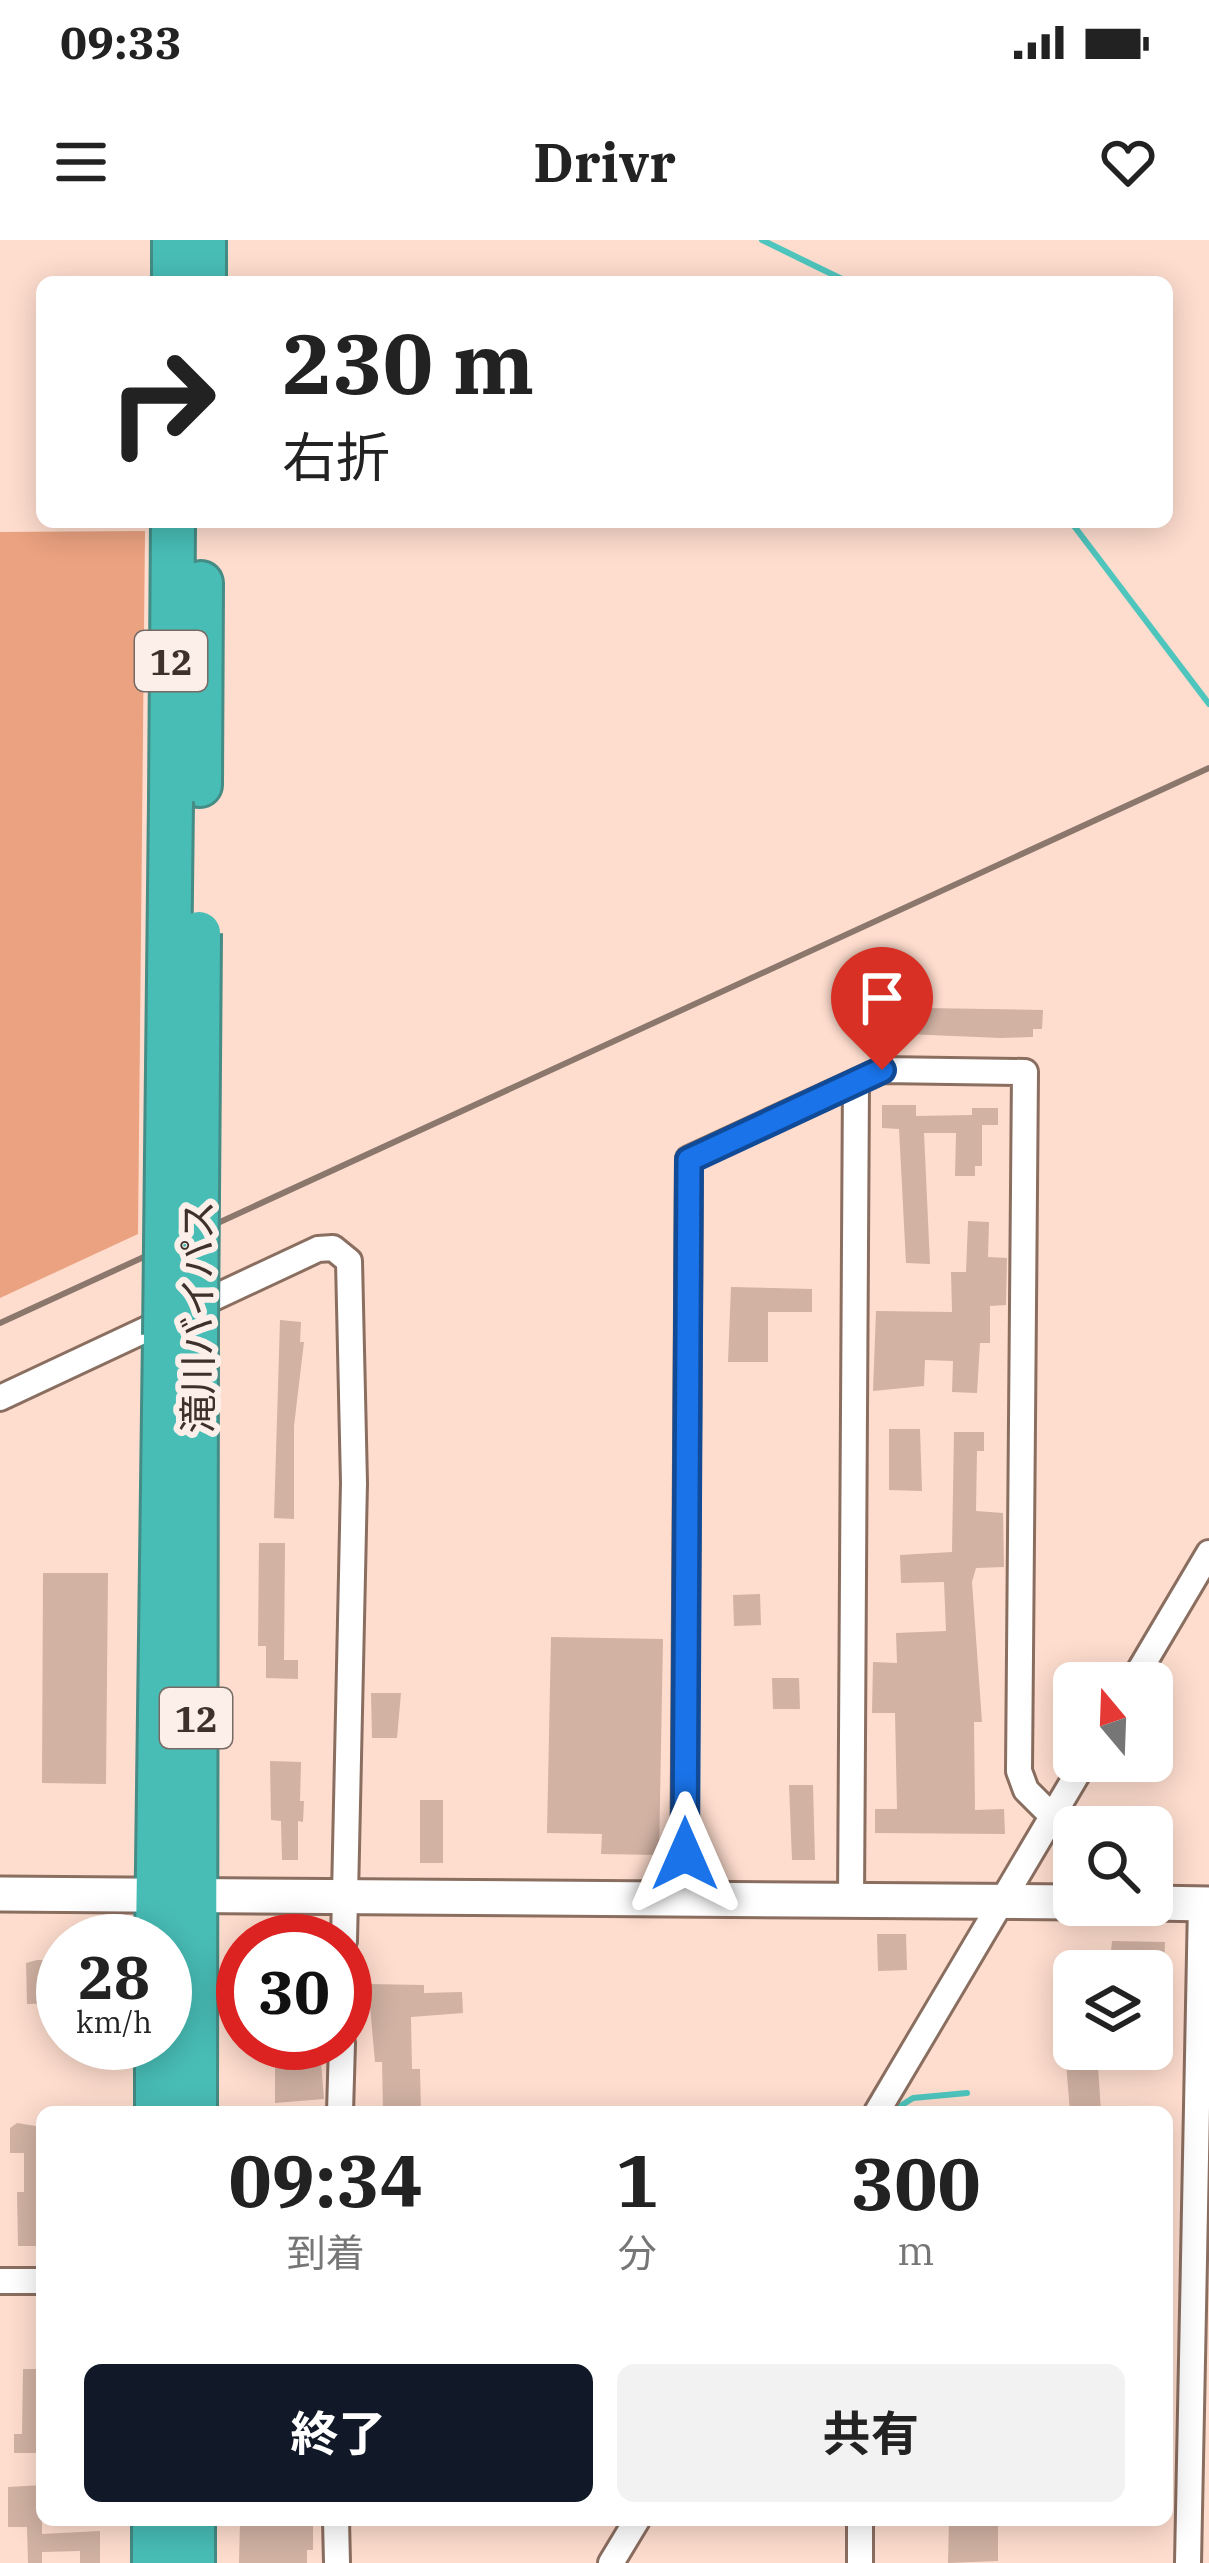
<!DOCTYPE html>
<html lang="ja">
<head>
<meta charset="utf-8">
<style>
  body { margin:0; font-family:"IBM Plex Serif","Noto Sans JP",serif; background:#f2f2f2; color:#222; height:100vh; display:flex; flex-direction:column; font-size:45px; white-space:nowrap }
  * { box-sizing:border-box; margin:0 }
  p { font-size:39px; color:#767676 }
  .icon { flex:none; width:66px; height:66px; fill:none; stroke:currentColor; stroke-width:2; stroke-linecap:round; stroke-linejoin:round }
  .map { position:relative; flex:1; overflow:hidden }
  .drawer { position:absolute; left:36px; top:1866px; width:1137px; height:420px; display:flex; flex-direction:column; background:#fff; border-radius:18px; box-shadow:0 6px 30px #0003 }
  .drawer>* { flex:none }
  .hud { position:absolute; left:36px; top:36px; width:1137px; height:252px; border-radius:18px; box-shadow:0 6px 30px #0003; background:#fff; color:#222; overflow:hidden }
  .needle { width:78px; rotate:341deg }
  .controls { position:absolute; left:1053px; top:1422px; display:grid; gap:24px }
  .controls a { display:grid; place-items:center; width:120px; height:120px; border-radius:18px; background:#fff; box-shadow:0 6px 30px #0003; font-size:60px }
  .speed { position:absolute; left:36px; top:1674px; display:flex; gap:24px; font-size:60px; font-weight:700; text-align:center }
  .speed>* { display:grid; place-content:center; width:156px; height:156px; border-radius:50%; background:#fff; box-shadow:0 6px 30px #0003; line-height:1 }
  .speed small { font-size:30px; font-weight:400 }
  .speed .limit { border:18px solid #d22; background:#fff; color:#111 }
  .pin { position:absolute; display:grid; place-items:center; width:102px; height:102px; color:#fff; margin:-123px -51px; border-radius:50% 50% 50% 0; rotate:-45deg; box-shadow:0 0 12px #0007 }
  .pin .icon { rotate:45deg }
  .me { position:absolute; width:132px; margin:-66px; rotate:0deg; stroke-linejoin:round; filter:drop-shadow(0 0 9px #0008) }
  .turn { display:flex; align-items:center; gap:42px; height:252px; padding:0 48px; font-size:54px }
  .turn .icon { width:156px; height:156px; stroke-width:2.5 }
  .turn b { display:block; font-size:84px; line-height:102px }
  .eta { display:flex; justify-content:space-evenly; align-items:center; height:204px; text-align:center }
  .eta b { font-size:72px; font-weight:700; line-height:84px }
  .primary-button { display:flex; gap:24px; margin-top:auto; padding:24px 48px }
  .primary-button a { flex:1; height:138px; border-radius:18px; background:#111827; color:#fff; font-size:48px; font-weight:700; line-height:138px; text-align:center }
  .primary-button a+a { background:#f2f2f2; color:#222 }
  .status { display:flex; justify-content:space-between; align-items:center; height:84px; padding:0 60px; background:#fff; direction:ltr }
  .status svg { height:33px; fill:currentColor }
  header { display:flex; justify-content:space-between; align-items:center; height:156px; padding:0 48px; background:#fff; font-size:54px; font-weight:700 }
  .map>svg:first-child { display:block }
  .green { fill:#eaa280 }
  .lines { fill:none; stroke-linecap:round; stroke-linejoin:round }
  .stream { stroke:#4ec5bd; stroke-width:6 }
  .building { fill:#d1b2a3 }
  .street-casing { stroke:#8a6e60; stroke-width:30 }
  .secondary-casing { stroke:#8a6e60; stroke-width:39 }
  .highway-casing { stroke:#448c85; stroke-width:48 }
  .street { stroke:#fff; stroke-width:24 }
  .secondary { stroke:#fff; stroke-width:33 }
  .highway { stroke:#48bdb6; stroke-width:42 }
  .rail { stroke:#8c776d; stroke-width:6 }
  .highway-bridge-casing { stroke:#448c85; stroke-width:48; stroke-linecap:butt }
  .highway-bridge { stroke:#48bdb6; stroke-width:42 }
  .route-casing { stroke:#114b97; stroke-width:30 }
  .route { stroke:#1a73e8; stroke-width:21 }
  .labels { text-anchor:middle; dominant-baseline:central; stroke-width:12; stroke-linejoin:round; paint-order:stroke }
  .shield { fill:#fcefe9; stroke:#776a64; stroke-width:3 }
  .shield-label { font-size:36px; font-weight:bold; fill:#3e312b }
  .street-label { font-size:39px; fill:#3e312b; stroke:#fcefe9 }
</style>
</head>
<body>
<div class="status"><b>09:33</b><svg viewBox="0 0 49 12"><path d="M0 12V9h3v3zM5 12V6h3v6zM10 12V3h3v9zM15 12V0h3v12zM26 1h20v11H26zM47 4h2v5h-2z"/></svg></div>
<header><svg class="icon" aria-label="menu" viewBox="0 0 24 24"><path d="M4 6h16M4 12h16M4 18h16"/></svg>Drivr<svg class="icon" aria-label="heart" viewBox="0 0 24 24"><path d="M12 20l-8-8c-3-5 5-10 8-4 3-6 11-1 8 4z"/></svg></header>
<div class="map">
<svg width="1209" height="2323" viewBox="0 0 1209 2323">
  <rect width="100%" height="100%" fill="#feddce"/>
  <path class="green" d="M145 291 138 994 0 1058V292Z"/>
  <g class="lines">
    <path class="stream" d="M762 0 848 42
      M1071 282 1209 464
      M891 1872 913 1858 967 1853"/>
  </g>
  <path class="building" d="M861 767 1043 770 1042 789H1033V797L1000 798 860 792Z
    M882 865H916V876L972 875V868H998V885H982V926H975V936H955L956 893H924L930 1024 906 1023 899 889 882 888Z
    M968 981 989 982 988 1017 1007 1018 1006 1065 990 1066V1103H980L977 1153 952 1152 953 1121 925 1120 924 1146 873 1151 876 1071 952 1072 951 1032H966Z
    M731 1047 812 1049V1072H768V1122H728Z
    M280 1080 301 1082 300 1102H304L294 1186V1279L274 1278Z
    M889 1189H920L922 1251 889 1250Z
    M954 1192H984V1211H977L976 1271 1003 1273 1004 1327 976 1328 972 1342 982 1482H974L975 1570 1004 1569 1005 1594 875 1593V1569H897L895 1473H872L873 1422 897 1423 896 1393 946 1391 944 1342 901 1343 900 1315 952 1312Z
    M259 1303H285L284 1420H298V1439L266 1438V1406H258Z
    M43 1333H108L106 1544 42 1543Z
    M760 1354 761 1385 734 1386 733 1355Z
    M551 1397 663 1399 659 1615 601 1614 602 1594 547 1593Z
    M772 1438H799L800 1469H773Z
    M371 1453H401L397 1498H372Z
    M270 1521 301 1522 300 1561H304L303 1582 298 1581V1620H282L281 1581 271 1580Z
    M789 1545H813L815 1620H792Z
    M420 1560H443V1623H420Z
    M877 1694H906L907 1730 878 1731Z
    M1112 1701 1165 1702 1164 1731H1109Z
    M37 1720H63V1763L27 1764 26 1723Z
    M368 1744 424 1745V1753L462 1752 463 1773 411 1777 412 1829H420L421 1872H383L382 1822H375Z
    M1097 1810 1101 1872H1070L1065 1811Z
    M298 1811 299 1823 321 1822 324 1859 275 1863V1812Z
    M17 1883 42 1887V2006H18L17 1952H24V1913H10V1888Z
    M23 2129H42V2213H14V2194H22Z
    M42 2245V2294L100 2291V2323H80V2311L42 2312V2323H28L27 2287H8V2247Z
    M313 2280V2310H307V2323H239L240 2282Z
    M949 2280H998V2321L948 2323Z"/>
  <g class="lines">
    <g class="street-casing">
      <path id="street" d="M0 1158 318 1009 333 1008 349 1021 354 1243 344 1701
        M1132 1443 1209 1313
        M684 1661 689 919 882 830 1025 832 1019 1531 1026 1550 1052 1576
        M851 1662 856 842
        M340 1872 342 1803
        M877 1872 1085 1521
        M0 2041H42
        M336 2280 337 2323
        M611 2323 637 2280
        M860 2323V2280
        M1188 2323 1201 1664"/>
    </g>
    <g class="secondary-casing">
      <path id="secondary" d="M0 1654 1074 1662
        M1152 1663 1209 1664"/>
    </g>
    <g class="highway-casing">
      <path id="highway" d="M174 42V0
        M204 42V0
        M200 545 201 343
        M171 561 173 282
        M157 1701 165 1095
        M157 1803V1872
        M195 1872 196 1084
        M154 2323V2280
        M193 2323V2280"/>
    </g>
    <use href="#street" class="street"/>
    <use href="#secondary" class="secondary"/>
    <use href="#highway" class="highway"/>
    <path class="rail" d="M0 1083 1209 528"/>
    <g class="highway-bridge-casing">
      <path id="highway-bridge" d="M196 1084 199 693
        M165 1095 171 561"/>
    </g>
    <use href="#highway-bridge" class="highway-bridge"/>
  </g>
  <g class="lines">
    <g class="route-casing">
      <path id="route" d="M685 1614 689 920 882 830"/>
    </g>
    <use href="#route" class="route"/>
  </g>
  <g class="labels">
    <g class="shield">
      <rect x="135" y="391" width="72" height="60" rx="9"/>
      <rect x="160" y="1448" width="72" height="60" rx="9"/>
    </g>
    <g class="shield-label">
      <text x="171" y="421">12</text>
      <text x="196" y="1478">12</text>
    </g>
    <g class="street-label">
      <text transform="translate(197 1077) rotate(-90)">滝川バイパス</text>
    </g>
  </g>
</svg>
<div class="controls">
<a><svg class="needle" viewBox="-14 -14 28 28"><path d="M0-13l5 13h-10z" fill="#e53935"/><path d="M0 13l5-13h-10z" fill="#767676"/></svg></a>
<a><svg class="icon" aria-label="search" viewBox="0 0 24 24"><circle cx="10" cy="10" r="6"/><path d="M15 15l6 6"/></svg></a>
<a><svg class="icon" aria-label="layers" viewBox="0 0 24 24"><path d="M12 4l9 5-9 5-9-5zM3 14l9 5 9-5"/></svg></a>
</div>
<div class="speed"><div>28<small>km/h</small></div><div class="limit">30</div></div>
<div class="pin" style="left:882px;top:830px;background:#d93025"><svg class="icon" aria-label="arrive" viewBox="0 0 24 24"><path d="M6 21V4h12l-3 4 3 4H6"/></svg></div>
<svg class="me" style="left:685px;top:1614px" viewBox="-20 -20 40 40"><path d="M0-17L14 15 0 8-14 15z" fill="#1a73e8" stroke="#fff" stroke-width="4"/></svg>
<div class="hud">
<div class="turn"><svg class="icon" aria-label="right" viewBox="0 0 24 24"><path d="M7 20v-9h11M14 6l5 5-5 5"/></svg><div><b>230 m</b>右折</div></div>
</div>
<section class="drawer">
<div class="eta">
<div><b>09:34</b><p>到着</p></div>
<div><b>1</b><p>分</p></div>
<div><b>300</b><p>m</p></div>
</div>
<div class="primary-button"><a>終了</a><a>共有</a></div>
</section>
</div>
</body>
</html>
